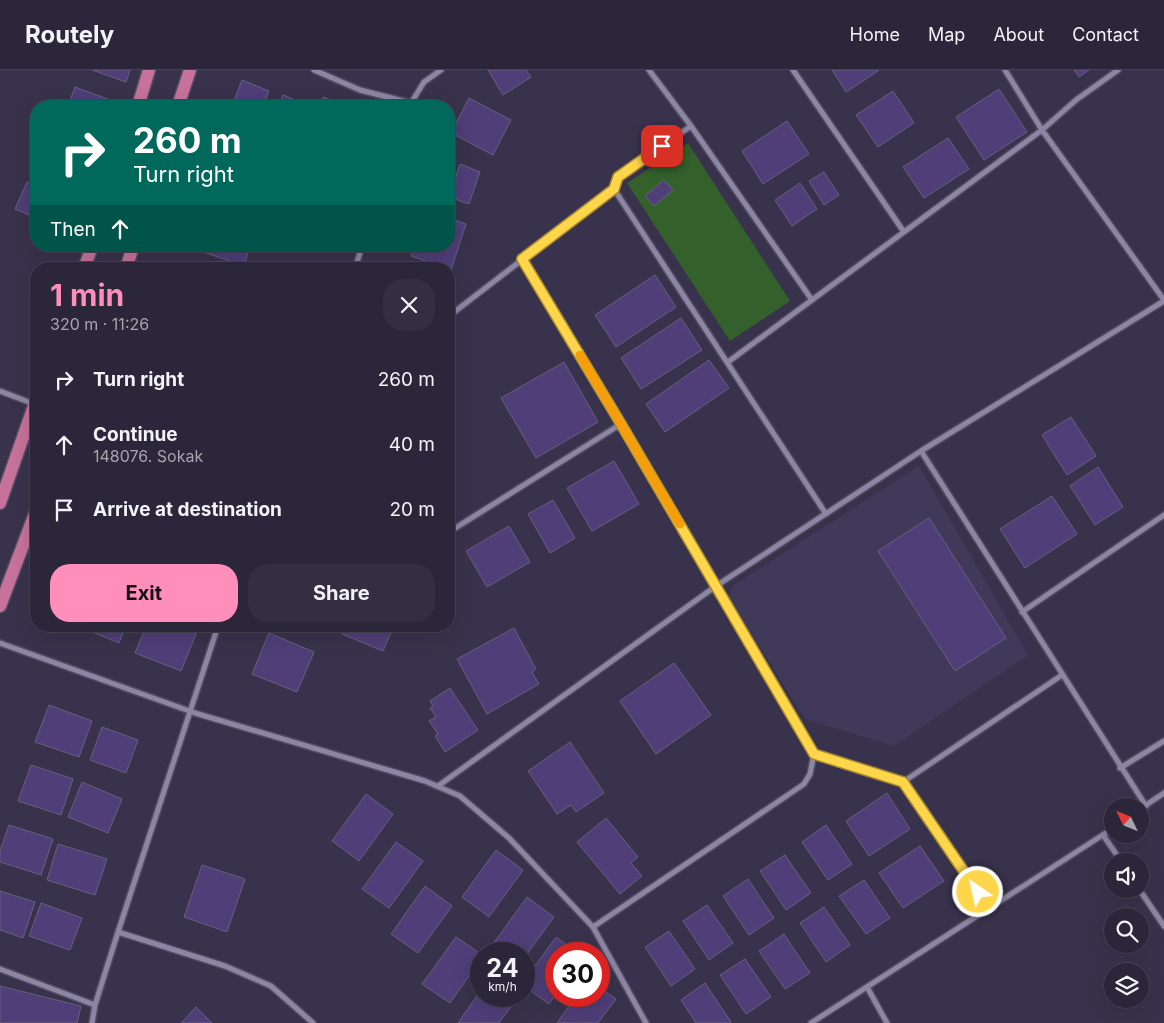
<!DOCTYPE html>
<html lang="en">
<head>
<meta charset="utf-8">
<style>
  body { margin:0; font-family:Inter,sans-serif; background:#332e41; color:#f1f3f6; height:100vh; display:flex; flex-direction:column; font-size:19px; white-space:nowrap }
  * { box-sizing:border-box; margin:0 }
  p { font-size:16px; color:#a6a5ae }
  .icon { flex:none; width:28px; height:28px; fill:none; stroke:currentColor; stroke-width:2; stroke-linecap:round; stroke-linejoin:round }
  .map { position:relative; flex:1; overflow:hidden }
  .side { position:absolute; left:30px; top:192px; width:425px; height:370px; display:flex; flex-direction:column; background:#2b2639; border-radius:20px; box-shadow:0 5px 20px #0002,0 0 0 1px #474353 }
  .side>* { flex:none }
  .hud { position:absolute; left:30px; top:30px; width:425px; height:152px; border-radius:20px; box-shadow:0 5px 20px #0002,0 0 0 1px #474353; background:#00695c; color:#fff; overflow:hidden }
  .needle { width:32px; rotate:313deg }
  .fabs { position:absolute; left:1104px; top:728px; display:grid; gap:10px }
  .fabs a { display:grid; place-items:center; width:45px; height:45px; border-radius:50%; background:#2b2639; box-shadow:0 5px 20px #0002,0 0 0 1px #474353; font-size:25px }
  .speed { position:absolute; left:470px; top:872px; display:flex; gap:10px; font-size:25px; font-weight:700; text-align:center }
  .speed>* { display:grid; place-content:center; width:65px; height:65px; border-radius:50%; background:#2b2639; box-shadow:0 5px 20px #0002,0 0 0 1px #474353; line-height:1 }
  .speed small { font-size:12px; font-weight:400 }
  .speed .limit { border:8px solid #d22; background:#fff; color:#111 }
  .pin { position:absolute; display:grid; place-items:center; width:42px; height:42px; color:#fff; margin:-21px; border-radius:10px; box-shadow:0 2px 8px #0006 }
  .me { position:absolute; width:55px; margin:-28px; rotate:326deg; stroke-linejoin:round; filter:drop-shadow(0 0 4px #0008) }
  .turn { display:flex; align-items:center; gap:18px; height:105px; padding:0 20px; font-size:22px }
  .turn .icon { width:65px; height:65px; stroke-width:2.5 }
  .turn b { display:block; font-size:35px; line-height:42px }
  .then { display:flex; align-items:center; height:48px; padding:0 20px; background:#0003; gap:10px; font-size:19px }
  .round { display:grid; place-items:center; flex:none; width:52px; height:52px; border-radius:20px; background:#332e41 }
  .overview { display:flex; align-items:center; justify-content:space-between; height:85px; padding:0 20px }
  h1 { font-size:30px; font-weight:700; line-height:38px; color:#ff8eba }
  .action { display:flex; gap:10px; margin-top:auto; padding:10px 20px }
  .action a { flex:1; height:58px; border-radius:20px; background:#ff8eba; color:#111; font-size:20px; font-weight:700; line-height:58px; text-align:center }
  .action a+a { background:#332e41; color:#f1f3f6 }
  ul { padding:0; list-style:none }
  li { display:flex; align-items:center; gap:15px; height:65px; padding:0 20px }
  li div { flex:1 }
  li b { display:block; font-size:19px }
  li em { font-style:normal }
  header { display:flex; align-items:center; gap:30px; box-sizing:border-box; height:70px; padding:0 25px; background:#2b2639; border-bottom:1px solid #474353 }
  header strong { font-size:24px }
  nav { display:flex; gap:28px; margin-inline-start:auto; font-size:18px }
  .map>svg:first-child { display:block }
  .built { fill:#413959 }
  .green { fill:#34602b }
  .building { fill:#4f3e78; stroke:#67607d }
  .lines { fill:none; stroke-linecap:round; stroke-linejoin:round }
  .minor-casing { stroke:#524d62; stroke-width:8 }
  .primary-casing { stroke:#524d62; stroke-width:15 }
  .minor { stroke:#8c86a4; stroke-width:5 }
  .primary { stroke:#c6729b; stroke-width:12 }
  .route-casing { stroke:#a68a30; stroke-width:12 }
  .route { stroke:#ffd54a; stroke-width:9 }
  .slow { stroke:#f59e0b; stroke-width:9 }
</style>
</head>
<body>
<header>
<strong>Routely</strong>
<nav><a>Home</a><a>Map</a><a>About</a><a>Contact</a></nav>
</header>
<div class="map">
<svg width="1164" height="953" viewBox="0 0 1164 953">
  <rect width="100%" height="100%" fill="#39324c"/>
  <path class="built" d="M919 396 1028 585 894 676 805 649 728 527 734 515Z"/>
  <path class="green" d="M688 73 790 231 730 271 627 113Z"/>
  <path class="building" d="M92 0H130L126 12Z
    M488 0H526L531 7 503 25Z
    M832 0H878V1L846 22Z
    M1074 0H1089L1079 7Z
    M242 10 269 21 263 36H232Z
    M75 17 121 34 120 36H68Z
    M999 19 1027 62 984 90 956 47Z
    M893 21 914 53 878 77 856 45Z
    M283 25 309 36H278Z
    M323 27 347 36H320Z
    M469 28 511 50 493 85 451 63Z
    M787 51 809 84 763 114 742 81Z
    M948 68 969 99 924 128 903 97Z
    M460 94 480 102 469 134 449 127Z
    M824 102 839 125 824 135 809 111Z
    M664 110 673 120 654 136 645 126Z
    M27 112 36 116V148L15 139Z
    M800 113 817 139 792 156 775 130Z
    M449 148 466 154 451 200 411 186 415 176H449Z
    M186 176H250L244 196Z
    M655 205 676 237 616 277 595 245Z
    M681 248 702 280 641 319 621 288Z
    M709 290 729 318 665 362 646 334Z
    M564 292 598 352 536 388 501 328Z
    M1071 347 1096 386 1067 405 1042 365Z
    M614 391 639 434 592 461 567 418Z
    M1098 397 1123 437 1095 455 1070 416Z
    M1052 426 1077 464 1025 498 1000 459Z
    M553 430 575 468 550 483 528 444Z
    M929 448 1006 568 955 601 878 481Z
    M509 456 530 492 487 517 466 481Z
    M78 556H126L119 573Z
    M146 556H177L196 564 181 601 135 583Z
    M345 556H394L383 581 342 564Z
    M514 558 536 599 532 602 539 614 487 644 457 589Z
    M269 563 314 582 297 622 252 604Z
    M674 593 711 645 656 684 620 631Z
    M450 618 478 660 445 682 435 666 438 664 429 651 436 647 430 638 433 636 430 631Z
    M49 635 92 651 79 687 35 672Z
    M102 657 138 670 126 703 90 690Z
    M570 672 604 723 576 742 571 735 557 744 528 701Z
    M31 695 73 709 61 745 18 731Z
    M82 712 122 729 108 763 68 747Z
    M887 723 910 759 869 786 846 751Z
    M366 724 393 744 359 791 332 771Z
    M606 748 638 787 631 793 642 806 620 824 577 772Z
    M9 755 53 769 41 805 0 792V781Z
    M826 755 852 794 828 810 802 772Z
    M396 772 423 791 389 838 362 819Z
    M58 774 107 789 95 825 47 810Z
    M920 776 944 811 903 838 879 803Z
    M496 780 523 800 489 847 462 827Z
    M785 785 811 823 786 840 760 801Z
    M202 795 245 809 227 862 184 847Z
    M748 809 774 848 749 865 723 826Z
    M864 810 890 848 866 864 839 826Z
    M425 816 452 836 418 883 391 864Z
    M0 821 35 832 23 868 0 860Z
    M527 827 554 847 524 888V884H506L493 874Z
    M41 833 82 848 70 880 29 866Z
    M707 835 733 873 709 890 683 851Z
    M824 837 850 875 826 892 800 853Z
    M669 861 695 899 671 916 645 877Z
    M784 864 810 903 785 919 759 881Z
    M456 867 481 884V889L450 933 422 914Z
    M556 867 579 884H556V923L549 934 524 916V911Z
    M745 889 771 927 746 944 720 905Z
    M705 913 731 952 730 953H696L681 930Z
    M0 916 81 936 77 953H0Z
    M599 917 616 929 598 953H557L576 926H599Z
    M481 920V926H508L515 931 499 953H458Z
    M196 937 212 953H181Z"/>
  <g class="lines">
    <g class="minor-casing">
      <path id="minor" d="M314 0 360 20 411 33 424 12 441 0
        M793 0 904 162
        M1005 0 1042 60 1164 230
        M691 56 812 230
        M614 119 826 444
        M614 119 618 107 691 56 649 0
        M522 189 621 354
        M355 199 362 176
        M449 246 614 119
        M728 292 1042 60 1076 30 1118 0
        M0 321 34 334
        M921 381 1146 736
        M449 462 621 354 814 684 810 704 804 714 593 857
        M1022 542 1164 445
        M0 573 195 643 425 711 460 726 509 768 593 857 646 953
        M814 684 903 712 989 838
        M1120 698 1164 671
        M903 712 1062 605
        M438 716 716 516 921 381 1164 231
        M1140 739 1164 723
        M1103 765 1121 791
        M1139 819 1164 856
        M118 862 225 896 271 916 313 953
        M0 899 95 935
        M867 917 887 953
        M92 953 95 935 118 862 218 556
        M811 953 1112 759"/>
    </g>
    <g class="primary-casing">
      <path id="primary" d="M138 36 149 0
        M178 36 190 0
        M84 199 92 176
        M126 199 133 176
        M0 433 36 330
        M0 536 36 441"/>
    </g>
    <use href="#minor" class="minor"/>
    <use href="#primary" class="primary"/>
  </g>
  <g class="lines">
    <g class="route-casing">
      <path id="route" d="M662 76 618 107 614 119 522 189 621 354 814 684 903 712 978 822"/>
    </g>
    <use href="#route" class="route"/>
    <path class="slow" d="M580 285 680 454"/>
  </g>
</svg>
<div class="fabs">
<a><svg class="needle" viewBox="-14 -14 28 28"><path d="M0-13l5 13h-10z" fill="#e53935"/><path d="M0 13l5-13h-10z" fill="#a6a5ae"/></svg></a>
<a><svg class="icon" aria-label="sound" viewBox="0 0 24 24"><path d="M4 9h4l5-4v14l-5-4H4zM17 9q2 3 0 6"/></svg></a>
<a><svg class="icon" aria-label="search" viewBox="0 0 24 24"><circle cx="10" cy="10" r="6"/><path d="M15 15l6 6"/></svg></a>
<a><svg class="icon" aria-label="layers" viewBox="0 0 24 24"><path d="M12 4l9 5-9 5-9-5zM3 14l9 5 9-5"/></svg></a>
</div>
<div class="speed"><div>24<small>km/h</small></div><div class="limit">30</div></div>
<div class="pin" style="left:662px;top:76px;background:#d93025"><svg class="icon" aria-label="arrive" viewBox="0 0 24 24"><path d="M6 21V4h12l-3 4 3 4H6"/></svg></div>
<svg class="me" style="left:978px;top:822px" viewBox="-20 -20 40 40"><circle r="17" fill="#ffd54a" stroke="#fff" stroke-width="3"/><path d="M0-11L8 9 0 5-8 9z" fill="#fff"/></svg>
<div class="hud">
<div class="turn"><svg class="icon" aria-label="right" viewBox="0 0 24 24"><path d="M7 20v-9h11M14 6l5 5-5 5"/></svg><div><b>260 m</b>Turn right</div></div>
<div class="then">Then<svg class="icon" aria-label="ahead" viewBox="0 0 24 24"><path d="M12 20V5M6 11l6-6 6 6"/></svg></div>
</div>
<section class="side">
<div class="overview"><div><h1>1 min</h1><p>320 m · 11:26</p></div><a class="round"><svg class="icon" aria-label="close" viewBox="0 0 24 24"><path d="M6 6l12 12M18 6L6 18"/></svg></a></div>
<ul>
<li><svg class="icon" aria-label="right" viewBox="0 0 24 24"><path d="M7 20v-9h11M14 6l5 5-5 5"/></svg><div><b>Turn right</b></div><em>260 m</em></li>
<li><svg class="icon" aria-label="ahead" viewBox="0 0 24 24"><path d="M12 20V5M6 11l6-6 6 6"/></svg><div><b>Continue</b><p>148076. Sokak</p></div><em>40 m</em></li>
<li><svg class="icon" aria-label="arrive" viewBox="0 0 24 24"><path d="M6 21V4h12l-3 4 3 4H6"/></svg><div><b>Arrive at destination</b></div><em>20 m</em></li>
</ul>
<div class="action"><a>Exit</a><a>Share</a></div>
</section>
</div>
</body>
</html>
